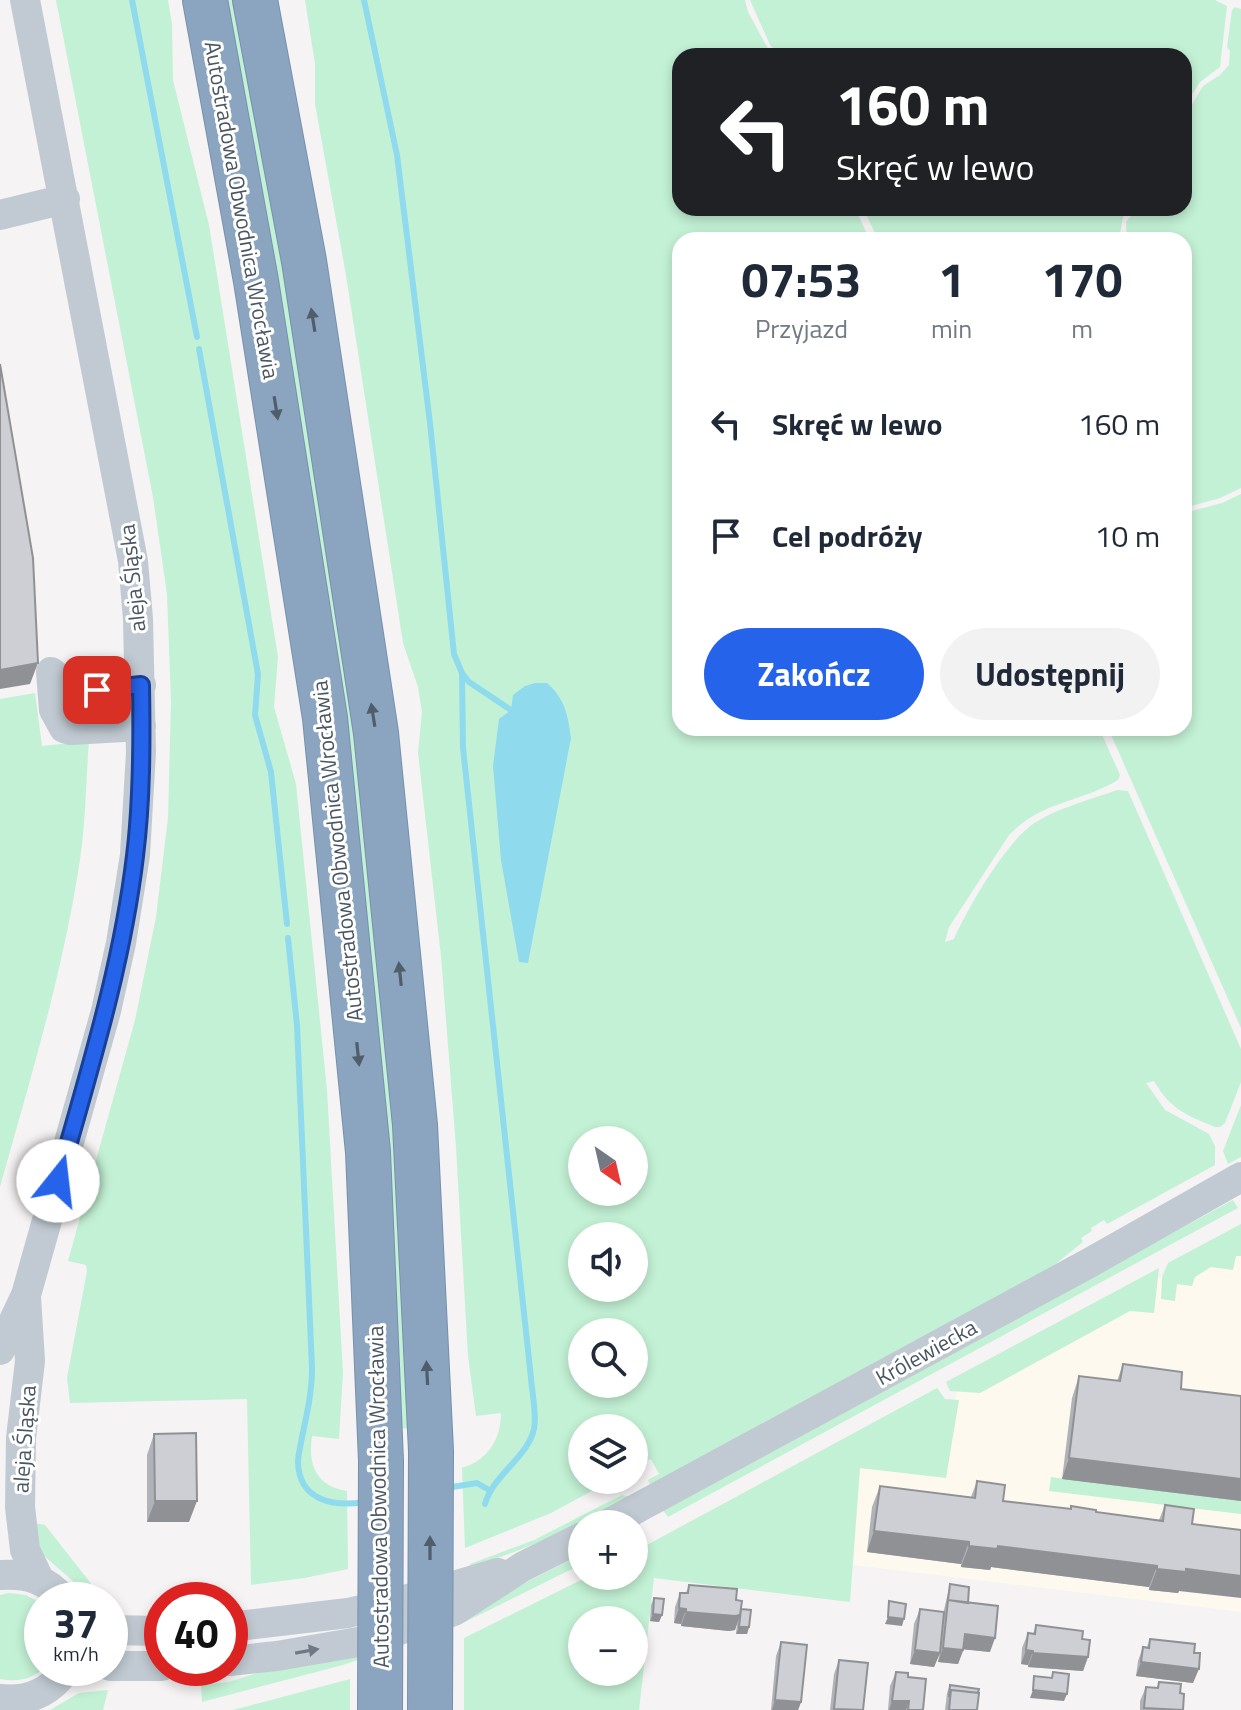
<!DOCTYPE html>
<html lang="pl">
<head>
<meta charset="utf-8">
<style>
  body { margin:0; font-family:"Titillium Web",sans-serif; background:#f2f2f3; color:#1f2937; height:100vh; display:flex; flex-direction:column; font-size:30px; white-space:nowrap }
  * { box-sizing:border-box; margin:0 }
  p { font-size:26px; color:#747a83 }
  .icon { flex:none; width:44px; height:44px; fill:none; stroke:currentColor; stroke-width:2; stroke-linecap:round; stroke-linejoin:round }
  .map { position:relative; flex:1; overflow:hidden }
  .side { position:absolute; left:672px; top:232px; width:520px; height:504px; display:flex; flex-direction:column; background:#fff; border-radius:24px; box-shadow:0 4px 12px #0003 }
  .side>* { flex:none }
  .guide { position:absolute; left:672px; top:48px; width:520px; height:168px; border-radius:24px; box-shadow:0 4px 12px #0003; background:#202124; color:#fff; overflow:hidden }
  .needle { width:52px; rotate:146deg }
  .buttons { position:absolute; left:568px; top:1126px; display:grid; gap:16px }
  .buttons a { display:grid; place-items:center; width:80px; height:80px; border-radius:50%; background:#fff; box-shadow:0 4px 12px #0003; font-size:40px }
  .speed { position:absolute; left:24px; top:1582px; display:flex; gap:16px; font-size:40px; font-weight:700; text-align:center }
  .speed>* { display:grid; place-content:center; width:104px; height:104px; border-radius:50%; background:#fff; box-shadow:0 4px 12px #0003; line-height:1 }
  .speed small { font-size:20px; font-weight:400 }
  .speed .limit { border:12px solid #d22; background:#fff; color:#111 }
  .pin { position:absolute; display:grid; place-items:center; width:68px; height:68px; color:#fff; margin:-34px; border-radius:16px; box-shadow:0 4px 12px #0006 }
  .me { position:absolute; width:88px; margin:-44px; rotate:16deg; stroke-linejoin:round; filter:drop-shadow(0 0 6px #0008) }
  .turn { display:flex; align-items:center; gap:28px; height:168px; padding:0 32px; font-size:36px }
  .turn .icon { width:104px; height:104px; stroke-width:2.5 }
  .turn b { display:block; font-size:56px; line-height:68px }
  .eta { display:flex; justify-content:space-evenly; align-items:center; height:136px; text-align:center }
  .eta b { font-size:48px; font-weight:700; line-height:56px }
  .cta { display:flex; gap:16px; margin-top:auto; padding:16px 32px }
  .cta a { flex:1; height:92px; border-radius:48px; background:#2563eb; color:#fff; font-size:32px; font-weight:700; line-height:92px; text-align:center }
  .cta a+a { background:#f2f2f3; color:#1f2937 }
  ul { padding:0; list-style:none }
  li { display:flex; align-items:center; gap:24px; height:112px; padding:0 32px }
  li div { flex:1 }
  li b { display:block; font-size:30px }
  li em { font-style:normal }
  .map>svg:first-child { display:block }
  .commercial { fill:#fdf9ef }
  .green { fill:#c3f1d5; fill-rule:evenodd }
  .water { fill:#90daee }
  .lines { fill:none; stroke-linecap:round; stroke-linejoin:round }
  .stream { stroke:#90daee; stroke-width:6 }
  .highway-casing { stroke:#7690ad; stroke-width:46 }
  .minor { stroke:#c1cad2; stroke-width:30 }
  .highway { stroke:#8ba5c1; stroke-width:44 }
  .highway-bridge-casing { stroke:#7690ad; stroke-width:46; stroke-linecap:butt }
  .highway-bridge { stroke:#8ba5c1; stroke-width:44 }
  .wall { fill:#b0b2b7 }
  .shaded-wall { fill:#909195 }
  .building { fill:#cdcfd5; stroke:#909195; stroke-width:2 }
  .oneway { fill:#505e6b }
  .oneway2 { fill:#6e7983 }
  .route-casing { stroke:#184099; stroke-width:20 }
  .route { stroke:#2563eb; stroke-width:14 }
  .labels { text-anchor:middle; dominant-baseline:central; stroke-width:6; stroke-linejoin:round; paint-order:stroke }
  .street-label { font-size:22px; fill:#4a5661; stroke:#fff }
</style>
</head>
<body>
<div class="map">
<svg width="1241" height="1710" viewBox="0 0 1241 1710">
  <rect width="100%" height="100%" fill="#f5f3f3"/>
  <path class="commercial" d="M1241 1233V1612L853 1565 860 1468 946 1477 957 1387Z"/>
  <path class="green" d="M56 0H168L172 24 173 80 209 225 278 657 274 707 296 784 327 1090 343 1373 339 1439 312 1436C308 1464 315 1486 347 1491L348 1569 304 1578 251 1585 247 1399 70 1403 67 1378 87 1271 86 1265 68 1261 135 1020 156 917 168 818 171 702 167 594 153 497Z
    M223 0H238L277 218 348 670 387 1013 413 1428 397 1429Z
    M305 0H745L748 12 772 56H680V208H855L867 234 865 240H680V728H1099L1120 775 1118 780C1080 803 1043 800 1009 835L949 927 945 942 954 939C968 907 1007 840 1036 822 1060 807 1090 800 1117 790L1128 791 1241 1049V1082L1225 1123 1220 1127H1215C1186 1115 1170 1109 1154 1081L1146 1083 1165 1110 1209 1134 1215 1146V1165L1107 1224 1104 1220 1091 1228 1092 1231 1081 1238 1083 1242 1048 1270 651 1487 648 1480 659 1474 651 1459 634 1468V1428H582V1480H612L551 1513 465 1548 462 1468C488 1460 501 1439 501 1413L476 1416 468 1356 456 1147 441 956 418 753 422 712 418 687 403 643 346 275 315 104V64ZM582 1140H634V1192H582ZM582 1236H634V1288H582ZM582 1332H634V1384H582Z
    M750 0H1215L1227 6 1220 67 1200 82 1184 107V56H781L770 45Z
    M1235 7 1241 9V488L1220 498 1184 508V240H1127L1126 222 1137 208H1184V118L1203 86 1220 75 1229 65 1230 51 1227 47 1232 10Z
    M863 208H1131L1123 217 1119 240H878Z
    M1241 494V1028L1108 728H1184V513L1222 503Z
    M35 693 42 746 89 741C86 778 86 815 81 852 65 966 31 1076 0 1187V699Z
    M1241 1105V1157L1228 1164 1223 1151Z
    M1233 1200 1238 1208 668 1517 663 1510Z
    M1241 1224V1256H1236L1233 1270 1211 1267 1195 1277 1192 1286 1177 1284 1175 1301 1161 1299 1162 1277 1168 1263Z
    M1159 1268 1154 1313 1130 1311 980 1393 950 1391 946 1382Z
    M937 1388 945 1399 959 1400 946 1478 860 1468 850 1602 654 1578 639 1710H464V1638L589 1576H634V1552ZM634 1620V1672H582V1620Z
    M1051 1477 1241 1501V1514L1049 1491Z
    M622 1495 631 1497 535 1544 471 1568 470 1564 534 1540Z
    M34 1523 45 1525 104 1600H87L73 1581 42 1554 38 1546Z
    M582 1554V1564L463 1623 343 1665 202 1702 201 1685 229 1682 501 1595Z
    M9 1593 26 1595 42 1604 44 1668C31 1680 17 1682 0 1679V1595Z
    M350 1679V1710H233Z
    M108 1690 103 1710H50L79 1693Z"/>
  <path class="water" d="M535 683H547C565 699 568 715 571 738L528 963 519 962 501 860 493 766 499 719 511 710 513 695 525 686Z"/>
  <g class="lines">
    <path class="stream" d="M132 0 197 337
      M364 0 397 155 430 423 454 654 462 673 463 748 531 1378C532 1393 537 1415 534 1429 528 1457 493 1475 485 1504
      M199 349 258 674 255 715 271 772 287 924
      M462 673 469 682 511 710
      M288 938 297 1025 312 1368C312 1392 307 1414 302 1437 301 1445 298 1454 298 1462 299 1501 334 1507 364 1502
      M446 1488 477 1483 489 1490"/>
    <g class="highway-casing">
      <path id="highway" d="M205 0 256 281 325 718 368 1152 381 1461
        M255 0 304 261 376 733 415 1125 431 1451"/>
    </g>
    <path class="minor" d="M0 215 65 199
      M51 672 54 710 64 728 71 730 141 726
      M51 672 75 691 141 685
      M26 1297 30 1361 21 1438 20 1507 25 1550 39 1579
      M0 1350 26 1295 106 1011 121 943 135 855 141 752 138 619 133 561 25 0
      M608 1524 1091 1262 1241 1177
      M0 1575C27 1573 46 1579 64 1600
      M230 1627 348 1613 420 1596 498 1573
      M110 1630 162 1631
      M230 1661 277 1656 364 1641 419 1624 454 1611 522 1567 582 1537
      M110 1666H162
      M0 1699C29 1702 51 1692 67 1668"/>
    <use href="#highway" class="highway"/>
    <g class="highway-bridge-casing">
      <path id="highway-bridge" d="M380 1710 381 1461
        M430 1710 431 1451"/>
    </g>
    <use href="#highway-bridge" class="highway-bridge"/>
  </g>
  <path class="wall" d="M1123 1364 1181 1389 1241 1396V1501L1062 1479 1072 1398 1079 1376 1117 1381Z
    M154 1434 189 1522H147V1455Z
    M977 1481 1003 1501 1070 1509 1071 1506 1096 1512 1159 1520 1165 1505 1179 1591 1178 1593 1149 1590V1587L991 1567 990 1570 961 1567V1564L867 1552 872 1507 880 1486 971 1497Z
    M950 1584 968 1603 990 1652 964 1649 958 1664 938 1662 939 1655 934 1667 910 1664 914 1624 920 1609 943 1614Z
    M689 1585 736 1600 749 1627 747 1634H736L737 1623 735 1630 729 1631 681 1626V1624L674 1623 675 1607 680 1593H686Z
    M654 1598 662 1615 659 1622 650 1621 651 1605Z
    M1036 1625 1082 1639 1088 1657 1083 1671 1028 1667V1665L1021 1664 1022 1648 1028 1633 1033 1634Z
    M1150 1639 1193 1683 1136 1676 1138 1661 1143 1647H1147Z
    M781 1642 801 1702 798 1710H771L776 1656Z
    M839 1660 863 1710H830L834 1674Z
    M896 1672 908 1677 923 1710H888L890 1686Z
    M1159 1682 1180 1693 1183 1710H1140V1701L1146 1687 1157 1688Z
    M950 1685 977 1710H945L947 1693Z"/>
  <path class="shaded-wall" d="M38 663 30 684 0 689V670Z
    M1069 1458 1241 1479V1501L1062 1479Z
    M155 1501H197L189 1522H147Z
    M874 1531 969 1542 961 1564 867 1552Z
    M969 1546H998L1157 1566 1149 1587 991 1567 990 1570 961 1567Z
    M1157 1569H1186L1241 1576V1598L1179 1591 1178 1593 1149 1590Z
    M679 1608 686 1609 681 1624 674 1623Z
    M686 1612 740 1615 735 1630 729 1631 681 1626Z
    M653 1614 662 1615 659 1622 650 1621Z
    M888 1617 904 1619 902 1626 885 1624Z
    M739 1627H749L747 1634H736Z
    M965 1634 995 1638 990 1652 960 1649Z
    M943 1648 963 1650 958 1664 938 1662Z
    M915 1650 940 1653 934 1667 910 1664Z
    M1026 1650 1033 1651 1028 1665 1021 1664Z
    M1033 1653 1088 1657 1083 1671 1028 1667Z
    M1141 1662 1199 1669 1193 1683 1136 1676Z
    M1033 1690 1067 1694 1064 1701 1030 1698Z
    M775 1700 801 1702 798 1710H772Z
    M892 1701H909L906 1710H889Z"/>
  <path class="building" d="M0 364 33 558 38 663 0 670Z
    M1123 1364 1182 1372 1181 1389 1241 1396V1479L1069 1458 1079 1376 1120 1381Z
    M196 1433 197 1501H155L154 1434Z
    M977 1481 1005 1485 1003 1501 1071 1509V1506L1096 1510V1512L1163 1521 1165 1505 1194 1509 1192 1524 1241 1530V1576L1186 1569V1572L1157 1569V1566L998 1546 997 1549 969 1546V1542L874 1531 880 1486 975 1498Z
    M950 1584 969 1587 968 1603 948 1600 947 1608Z
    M689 1585 737 1589 736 1600 742 1601 740 1615 735 1616 686 1612V1609L679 1608 680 1593H688Z
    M654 1598 664 1599 662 1615 653 1614Z
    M948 1600 998 1606 995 1638 965 1634 963 1650 943 1648Z
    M889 1601 906 1604 904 1619 888 1617Z
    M741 1609 751 1610 749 1627H739Z
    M920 1609 944 1612 940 1653 915 1650Z
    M1036 1625 1083 1631 1082 1639 1090 1640 1088 1657 1033 1653V1651L1026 1650 1028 1633 1035 1634Z
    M1150 1639 1195 1644 1194 1653H1200L1199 1669 1141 1662 1143 1647 1149 1648Z
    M781 1642 807 1645 801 1702 775 1700Z
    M839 1660 868 1663 863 1710 834 1709Z
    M896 1672 908 1673V1677L926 1679 923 1710H908L909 1701H892Z
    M1053 1672 1069 1674 1067 1694 1033 1690 1034 1676 1052 1678Z
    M1159 1682 1181 1684 1180 1693 1184 1694 1183 1710 1144 1708 1146 1687 1158 1688Z
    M950 1685 979 1689 978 1693 951 1690 949 1697Z
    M951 1690 979 1693 977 1710H949Z"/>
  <defs><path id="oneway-solid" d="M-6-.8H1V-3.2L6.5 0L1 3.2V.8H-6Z" transform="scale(2)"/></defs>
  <g class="oneway">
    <use href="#oneway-solid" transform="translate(313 320) rotate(-99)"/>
    <use href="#oneway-solid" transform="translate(276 408) rotate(81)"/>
    <use href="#oneway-solid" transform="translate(373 715) rotate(-99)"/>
    <use href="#oneway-solid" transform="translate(400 974) rotate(-96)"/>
    <use href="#oneway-solid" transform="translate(358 1054) rotate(84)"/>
    <use href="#oneway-solid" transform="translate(427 1373) rotate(-93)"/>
    <use href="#oneway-solid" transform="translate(430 1548) rotate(-90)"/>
  </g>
  <use class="oneway2" href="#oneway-solid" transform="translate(307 1651) rotate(-10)"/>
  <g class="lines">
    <g class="route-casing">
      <path id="route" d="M58 1181C88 1074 122 967 135 856 142 800 142 742 141 685L97 690"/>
    </g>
    <use href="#route" class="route"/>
  </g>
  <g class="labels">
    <g class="street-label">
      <text transform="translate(242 210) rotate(80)">Autostradowa Obwodnica Wrocławia</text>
      <text transform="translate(132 578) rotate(-96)">aleja Śląska</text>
      <text transform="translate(337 851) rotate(-96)">Autostradowa Obwodnica Wrocławia</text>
      <text transform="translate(926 1352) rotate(-29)">Królewiecka</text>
      <text transform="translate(24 1439) rotate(-86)">aleja Śląska</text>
      <text transform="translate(378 1497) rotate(-91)">Autostradowa Obwodnica Wrocławia</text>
    </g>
  </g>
</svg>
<div class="buttons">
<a><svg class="needle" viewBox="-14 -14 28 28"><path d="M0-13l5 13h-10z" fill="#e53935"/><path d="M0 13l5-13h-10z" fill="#747a83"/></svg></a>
<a><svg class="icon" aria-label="sound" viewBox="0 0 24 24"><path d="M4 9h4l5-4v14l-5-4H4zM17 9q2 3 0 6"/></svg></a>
<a><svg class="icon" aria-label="search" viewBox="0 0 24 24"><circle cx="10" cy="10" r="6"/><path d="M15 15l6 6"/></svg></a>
<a><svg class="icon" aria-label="layers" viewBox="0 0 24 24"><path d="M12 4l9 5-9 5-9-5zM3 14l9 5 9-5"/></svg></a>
<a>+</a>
<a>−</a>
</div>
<div class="speed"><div>37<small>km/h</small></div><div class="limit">40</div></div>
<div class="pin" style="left:97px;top:690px;background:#d93025"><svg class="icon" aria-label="arrive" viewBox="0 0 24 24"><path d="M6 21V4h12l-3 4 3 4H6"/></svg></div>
<svg class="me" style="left:58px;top:1181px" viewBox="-20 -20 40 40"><circle r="19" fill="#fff"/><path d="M0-13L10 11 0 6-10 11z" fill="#2563eb"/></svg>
<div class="guide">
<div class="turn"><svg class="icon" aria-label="left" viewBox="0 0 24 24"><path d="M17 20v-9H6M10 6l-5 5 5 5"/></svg><div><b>160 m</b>Skręć w lewo</div></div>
</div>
<section class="side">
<div class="eta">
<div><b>07:53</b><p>Przyjazd</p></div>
<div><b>1</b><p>min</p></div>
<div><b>170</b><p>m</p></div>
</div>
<ul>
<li><svg class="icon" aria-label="left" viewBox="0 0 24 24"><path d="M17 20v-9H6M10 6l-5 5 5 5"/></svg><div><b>Skręć w lewo</b></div><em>160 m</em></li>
<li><svg class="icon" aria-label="arrive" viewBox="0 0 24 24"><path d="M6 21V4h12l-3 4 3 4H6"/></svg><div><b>Cel podróży</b></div><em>10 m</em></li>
</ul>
<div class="cta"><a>Zakończ</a><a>Udostępnij</a></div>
</section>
</div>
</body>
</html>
